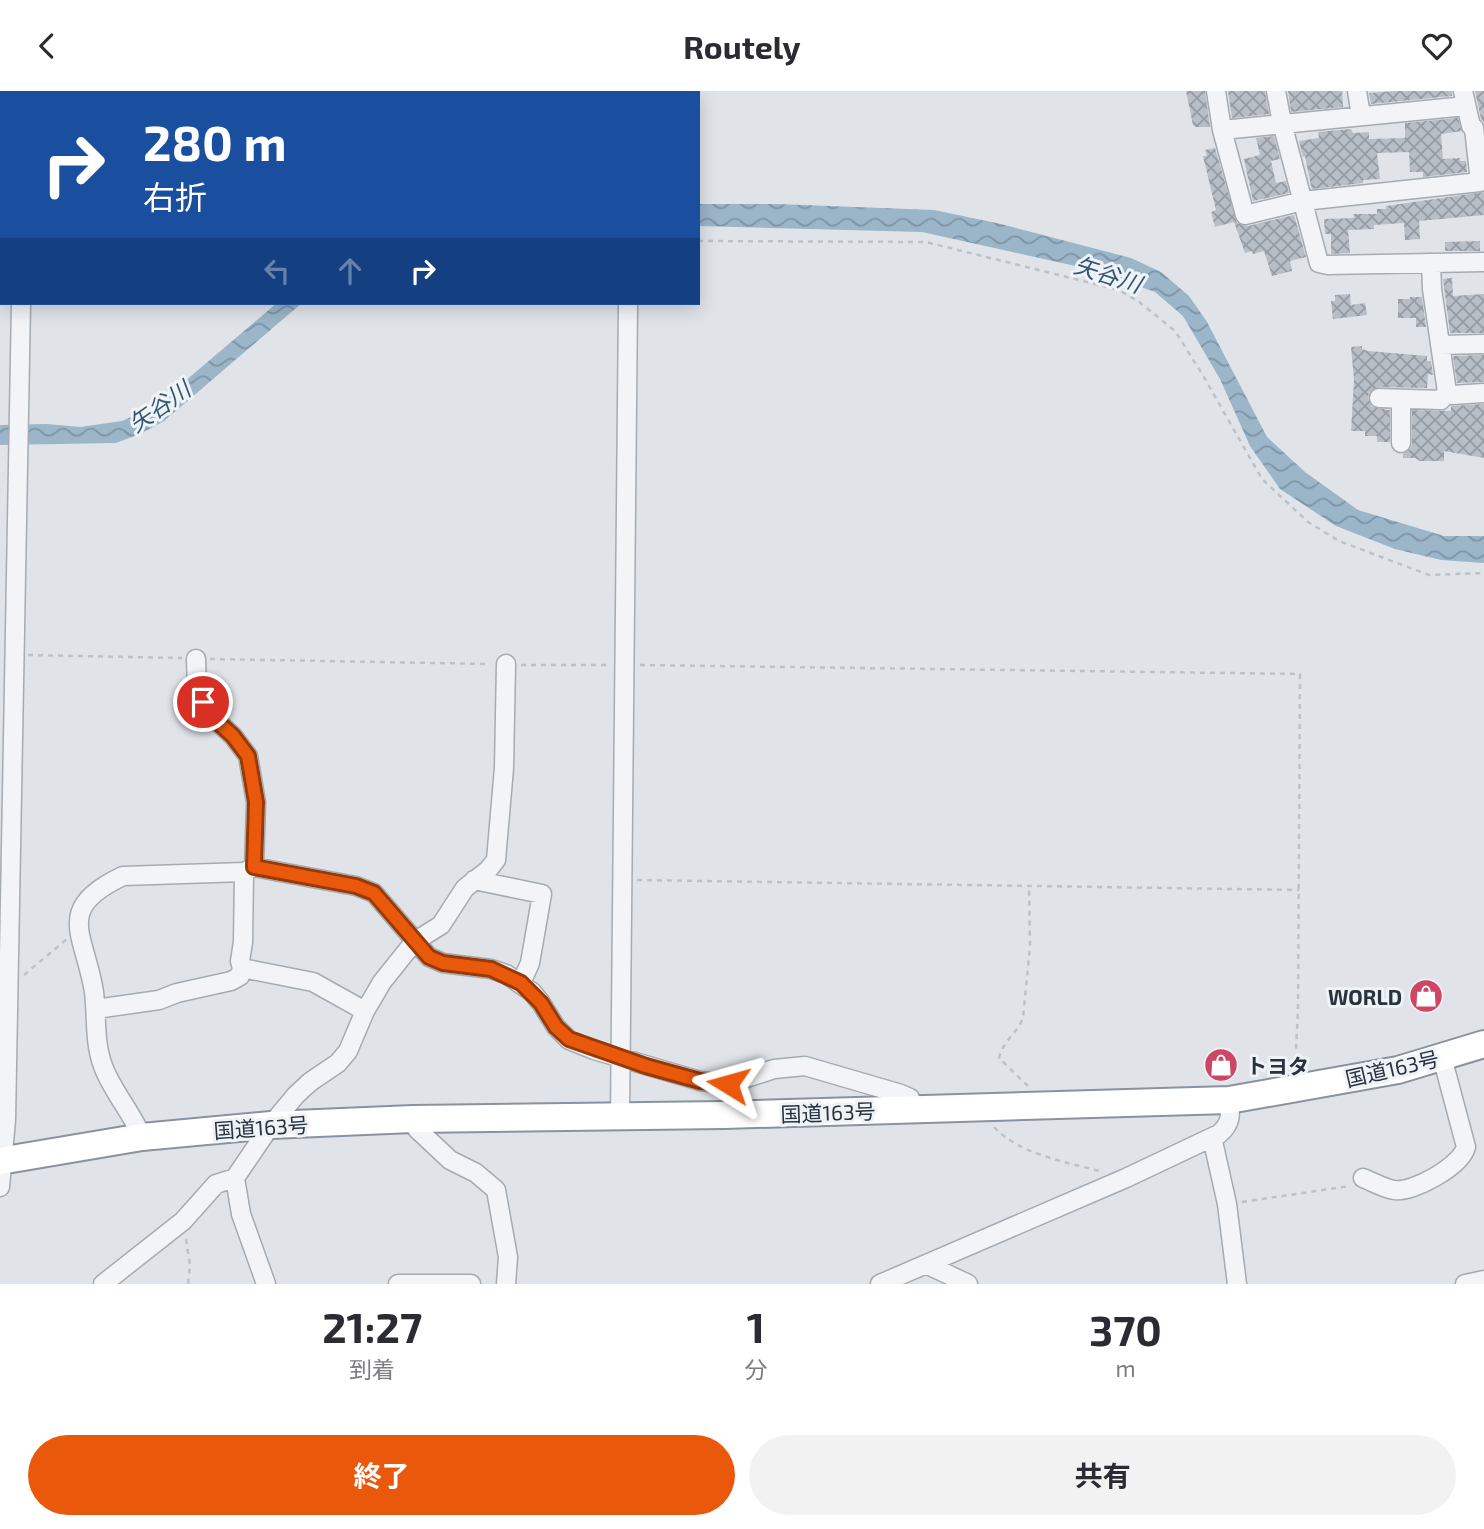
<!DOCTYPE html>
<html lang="ja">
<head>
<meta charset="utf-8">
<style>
  body { margin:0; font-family:"Exo 2","Noto Sans JP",sans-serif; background:#f2f2f3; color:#2b2b33; height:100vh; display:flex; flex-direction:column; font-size:26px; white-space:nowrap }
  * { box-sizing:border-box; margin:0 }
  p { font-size:23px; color:#7c7c81 }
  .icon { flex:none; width:38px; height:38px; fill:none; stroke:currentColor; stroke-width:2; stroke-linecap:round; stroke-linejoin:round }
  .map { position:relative; height:1193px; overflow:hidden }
  .panel { display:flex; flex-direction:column; background:#fff; flex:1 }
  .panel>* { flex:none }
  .guide { position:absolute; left:0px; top:0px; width:700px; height:214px; box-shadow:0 4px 18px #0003; background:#1a4fa0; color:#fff; overflow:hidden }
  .pin { position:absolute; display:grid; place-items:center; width:60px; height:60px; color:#fff; margin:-30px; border:4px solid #fff; border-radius:50%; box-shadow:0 2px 7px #0007 }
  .me { position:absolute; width:77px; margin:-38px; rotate:278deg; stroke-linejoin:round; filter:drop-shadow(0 0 5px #0008) }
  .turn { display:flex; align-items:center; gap:24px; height:147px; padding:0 28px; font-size:32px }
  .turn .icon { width:91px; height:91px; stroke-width:2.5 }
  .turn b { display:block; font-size:49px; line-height:60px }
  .lanes { display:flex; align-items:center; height:66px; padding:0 28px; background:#0003; justify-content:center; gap:35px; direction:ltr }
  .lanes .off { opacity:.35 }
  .eta { display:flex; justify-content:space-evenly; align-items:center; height:119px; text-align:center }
  .eta b { font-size:42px; font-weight:700; line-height:49px }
  .primary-button { display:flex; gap:14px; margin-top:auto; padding:14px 28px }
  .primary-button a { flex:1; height:80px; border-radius:42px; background:#ea580c; color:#fff; font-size:28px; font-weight:700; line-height:80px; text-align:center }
  .primary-button a+a { background:#f2f2f3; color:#2b2b33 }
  header { display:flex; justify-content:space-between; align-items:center; height:91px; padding:0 28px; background:#fff; font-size:32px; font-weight:700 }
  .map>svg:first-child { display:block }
  .forest { fill:url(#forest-firs) }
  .water { fill:url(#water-waves) }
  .building { fill:url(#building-cross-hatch) }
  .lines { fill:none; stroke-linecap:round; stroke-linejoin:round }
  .minor-casing { stroke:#a5abb3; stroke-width:21 }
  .highway-casing { stroke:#87939f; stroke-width:30 }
  .path { stroke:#bdc2c7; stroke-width:2.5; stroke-dasharray:5 5; stroke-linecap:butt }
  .minor { stroke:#f2f4f7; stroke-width:18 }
  .highway { stroke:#fff; stroke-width:26 }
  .route-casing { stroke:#983908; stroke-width:18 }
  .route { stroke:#ea580c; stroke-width:12 }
  .labels { text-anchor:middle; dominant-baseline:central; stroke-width:6; stroke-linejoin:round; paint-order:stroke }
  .poi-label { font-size:21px; font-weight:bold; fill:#283340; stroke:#eff3f6; text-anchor:end }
  .street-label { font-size:21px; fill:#283340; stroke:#eff3f6 }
  .water-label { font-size:23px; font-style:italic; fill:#335674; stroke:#eff3f6 }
</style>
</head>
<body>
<header><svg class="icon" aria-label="back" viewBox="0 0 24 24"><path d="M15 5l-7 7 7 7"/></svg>Routely<svg class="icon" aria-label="heart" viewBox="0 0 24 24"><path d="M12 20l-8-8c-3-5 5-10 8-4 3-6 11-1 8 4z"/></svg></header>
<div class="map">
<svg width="1484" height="1193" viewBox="0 0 1484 1193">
  <defs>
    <pattern id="forest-firs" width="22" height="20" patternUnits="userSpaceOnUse" patternTransform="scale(1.75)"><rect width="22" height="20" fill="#c7d3c1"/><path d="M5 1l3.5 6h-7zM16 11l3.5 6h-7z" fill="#abb6a7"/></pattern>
    <pattern id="water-waves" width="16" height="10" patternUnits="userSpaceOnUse" patternTransform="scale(1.75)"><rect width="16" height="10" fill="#9bb5c9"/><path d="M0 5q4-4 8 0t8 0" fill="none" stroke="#7e94a5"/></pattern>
    <pattern id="building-cross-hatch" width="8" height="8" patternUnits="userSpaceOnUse" patternTransform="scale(1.75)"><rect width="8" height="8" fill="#b7bec6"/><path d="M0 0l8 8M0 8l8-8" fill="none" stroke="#959ba2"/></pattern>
  </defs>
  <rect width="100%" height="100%" fill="#e0e4e9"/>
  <path class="forest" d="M176 0H417L419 2H183Z"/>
  <path class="water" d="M698 113H778L934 119 1001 133 1131 167 1161 181 1189 205 1207 231 1267 346 1305 381 1358 419 1444 445H1484V472L1441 469 1395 458 1336 435 1280 398 1250 355 1220 288 1183 225 1155 201 1089 178 922 141 698 135Z
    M277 212H302L164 330 142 342 116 352 0 354V334L47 333 80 336 122 330 157 314Z"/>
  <path class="building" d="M1186 0H1205L1210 36H1196L1193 34Z
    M1228 0H1265L1269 23 1232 27Z
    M1288 0H1342L1343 16 1291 21Z
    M1395 0H1452V5L1371 13 1369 2Z
    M1475 0H1484V31L1481 28Z
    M1458 27 1462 40 1441 43 1443 68 1460 67V70H1466L1467 81 1423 86V81H1410L1409 61 1377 62 1380 88 1363 89V92L1312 98 1311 95 1305 65 1303 66 1299 50 1319 47 1318 41 1351 38 1353 42 1369 41V48L1405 47V32Z
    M1274 45 1280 68 1271 70 1276 92 1286 90 1289 102 1253 110 1244 68 1260 64 1256 47Z
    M1215 57 1237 132 1248 135 1294 124 1306 166 1290 170 1292 180 1272 185 1264 160 1253 163 1252 160 1245 162 1234 131 1215 136 1211 121 1216 119 1203 65H1207L1205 59Z
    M1484 101V124L1419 130 1420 148 1405 149 1404 132 1374 134V138L1348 139 1350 162 1331 163V143H1325L1324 128 1354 127 1353 123H1377V118H1386V115Z
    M1480 150V160H1445V151Z
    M1452 187 1453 205 1484 203V242H1450L1443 188Z
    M1350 203 1351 214 1365 212 1367 224 1333 228 1331 210H1335V204Z
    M1410 206H1422L1426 236H1416V227H1398V208H1410Z
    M1362 255V258L1368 260 1427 265V270H1431L1433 284 1428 283 1427 297 1379 296 1369 302 1368 307 1372 316 1390 319V351H1377V345H1365V340H1351L1354 289 1351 256Z
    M1484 264V291L1457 292 1453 265Z
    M1484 313V367L1444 360V370H1420L1415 367H1403V363L1410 358 1412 353V319L1451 320V315Z"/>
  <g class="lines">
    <g class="minor-casing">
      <path id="minor" d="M1216 0 1222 39 1245 124 1303 110 1480 91 1474 37 1471 35 1463 0
        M1276 0 1282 32 1319 172 1328 174 1484 171
        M1357 0 1361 25
        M25 2V0
        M633 2V0
        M1222 39 1466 15
        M1431 172 1432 198 1447 301 1452 304 1484 302
        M1440 254 1484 253
        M1379 307 1441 309 1447 301
        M1401 309V352
        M196 568 197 598 209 623 233 645 248 665 256 711 254 776
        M474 789 542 803 530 872 521 892
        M242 877 240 870 243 851 244 781
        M96 918 159 909 177 902 231 890 240 885 242 877 313 891 365 920
        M620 1026 628 212
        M413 1028 417 1038 450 1069 476 1082 496 1099 508 1166 506 1193
        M142 1046C132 1022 111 998 103 975 94 951 97 926 94 901 85 843 53 818 123 785L244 781 254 776 356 795 374 802 429 866 443 872 491 878 506 883 532 901 541 912 556 936 569 949 594 959 700 990 728 993 774 978 805 975 901 1003 910 1007 914 1019
        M1212 1046 1227 1113 1237 1193
        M1363 1087C1373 1091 1383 1097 1394 1099 1413 1102 1461 1075 1466 1056L1442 966
        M0 1096 6 1029 21 212
        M928 1174 968 1193
        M103 1193 183 1130 216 1093 235 1087
        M266 1193 241 1123 235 1087 271 1034 296 1004 310 991 338 972 348 960 365 920 382 891 414 851 441 834 465 797 488 779 496 769 504 677 506 573
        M398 1193H471
        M880 1193 1126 1087 1219 1043C1231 1033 1231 1024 1229 1009
        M1465 1193 1484 1189"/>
    </g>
    <g class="highway-casing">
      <path id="highway" d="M0 1070 142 1046 271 1034 413 1028 724 1024 1229 1009 1398 979 1484 953"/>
    </g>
    <path class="path" d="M698 150 926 151 1119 199 1138 210 1175 240 1201 281 1262 388 1308 431 1339 450 1429 484 1484 482
      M28 564 182 567
      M210 568 490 573
      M521 574H609
      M640 574 1300 583 1298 919 1295 977
      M637 789 1299 799
      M24 884 67 848
      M1028 995 999 967C1003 950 1018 941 1023 927L1030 855 1029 795
      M994 1036C1020 1064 1067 1071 1103 1081
      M1242 1111 1350 1095
      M186 1148 190 1174 188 1193"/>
    <use href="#minor" class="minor"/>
    <use href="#highway" class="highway"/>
  </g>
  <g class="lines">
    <g class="route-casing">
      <path id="route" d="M203 611 209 623 233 645 248 665 256 711 254 776 356 795 374 802 429 866 443 872 491 878 521 892 541 912 556 936 569 948 646 975 700 990 728 993"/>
    </g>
    <use href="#route" class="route"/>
  </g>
  <defs>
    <g id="shop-disc" transform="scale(1.75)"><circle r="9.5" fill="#ce4566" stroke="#eff3f6"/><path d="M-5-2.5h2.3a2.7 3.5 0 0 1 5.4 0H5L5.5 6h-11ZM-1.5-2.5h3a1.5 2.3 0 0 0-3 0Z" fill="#fff"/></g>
  </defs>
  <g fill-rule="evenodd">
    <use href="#shop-disc" x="1426" y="905"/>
    <use href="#shop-disc" x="1221" y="974"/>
  </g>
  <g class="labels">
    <g class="poi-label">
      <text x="1402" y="905">WORLD</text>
      <text x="1246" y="974" text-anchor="start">トヨタ</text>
    </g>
    <g class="street-label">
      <text transform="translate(1392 977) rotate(-13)">国道163号</text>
      <text transform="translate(828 1021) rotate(-2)">国道163号</text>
      <text transform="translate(261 1036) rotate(-4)">国道163号</text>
    </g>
    <g class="water-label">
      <text transform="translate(1108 183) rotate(18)">矢谷川</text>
      <text transform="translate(159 315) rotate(-35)">矢谷川</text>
    </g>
  </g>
</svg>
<div class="pin" style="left:203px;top:611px;background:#d93025"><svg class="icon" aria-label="arrive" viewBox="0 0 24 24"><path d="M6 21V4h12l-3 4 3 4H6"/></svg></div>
<svg class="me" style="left:728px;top:993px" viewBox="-20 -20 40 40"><path d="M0-17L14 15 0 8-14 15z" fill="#ea580c" stroke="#fff" stroke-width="4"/></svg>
<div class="guide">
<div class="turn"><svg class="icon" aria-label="right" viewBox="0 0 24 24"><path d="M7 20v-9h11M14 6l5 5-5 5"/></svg><div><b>280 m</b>右折</div></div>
<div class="lanes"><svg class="icon off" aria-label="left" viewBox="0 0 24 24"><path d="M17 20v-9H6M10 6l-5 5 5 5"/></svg><svg class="icon off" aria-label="ahead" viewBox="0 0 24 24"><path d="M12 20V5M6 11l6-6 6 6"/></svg><svg class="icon" aria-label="right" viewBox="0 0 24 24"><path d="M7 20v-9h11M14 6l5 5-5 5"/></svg></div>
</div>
</div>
<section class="panel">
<div class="eta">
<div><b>21:27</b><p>到着</p></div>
<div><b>1</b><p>分</p></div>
<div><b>370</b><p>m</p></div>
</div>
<div class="primary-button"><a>終了</a><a>共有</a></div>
</section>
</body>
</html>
